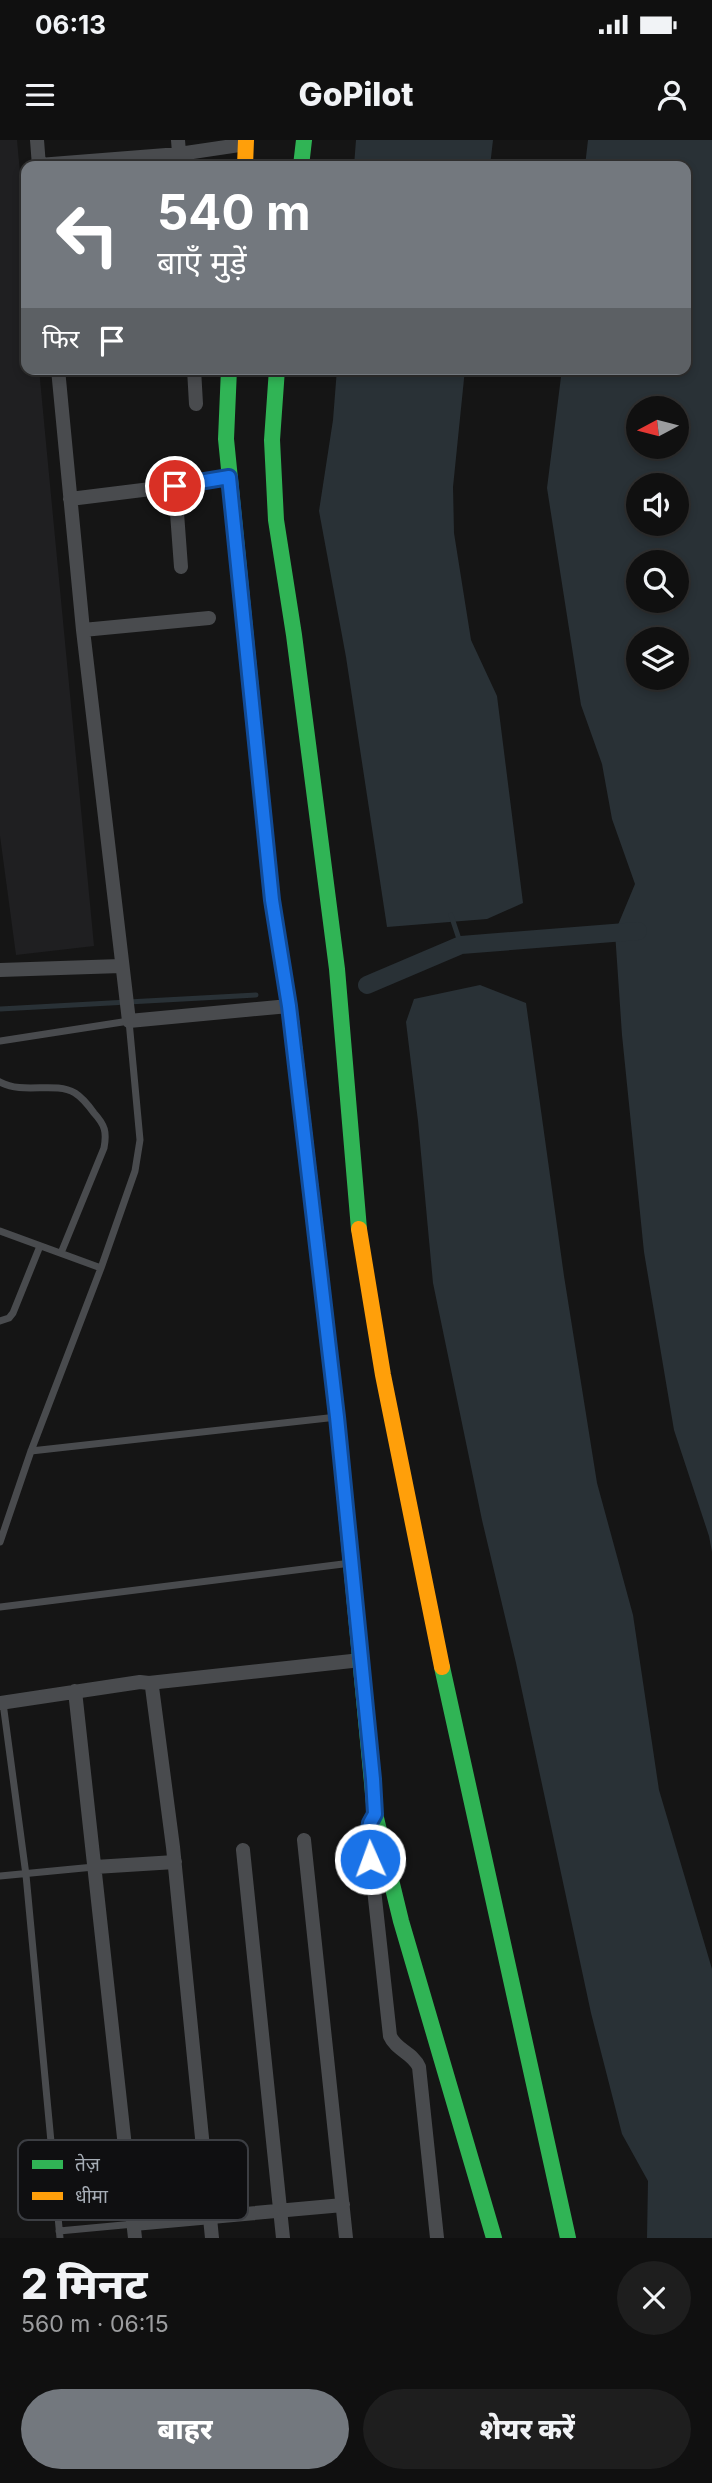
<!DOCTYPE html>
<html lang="hi">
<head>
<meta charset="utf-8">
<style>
  body { margin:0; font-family:Inter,"Noto Sans Devanagari",sans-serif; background:#1e1e1e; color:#f1f3f6; height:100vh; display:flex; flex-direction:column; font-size:26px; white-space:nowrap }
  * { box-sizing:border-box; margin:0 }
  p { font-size:23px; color:#9c9d9f }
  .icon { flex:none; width:38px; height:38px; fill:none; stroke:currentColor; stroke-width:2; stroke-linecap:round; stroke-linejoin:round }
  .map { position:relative; height:2098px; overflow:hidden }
  .drawer { display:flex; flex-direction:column; background:#101010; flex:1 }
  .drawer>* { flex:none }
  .top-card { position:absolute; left:21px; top:21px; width:670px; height:214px; border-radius:14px; box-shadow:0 4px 10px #0003,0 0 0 2px #303030; background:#73787e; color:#fff; overflow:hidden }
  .needle { width:46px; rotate:263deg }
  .buttons { position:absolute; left:626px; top:256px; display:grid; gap:14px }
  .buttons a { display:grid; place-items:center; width:63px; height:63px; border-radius:50%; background:#101010; box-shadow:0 4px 10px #0003,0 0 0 2px #303030; font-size:35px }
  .pin { position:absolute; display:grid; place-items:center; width:60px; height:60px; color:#fff; margin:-30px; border:4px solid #fff; border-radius:50%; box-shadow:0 2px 7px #0007 }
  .me { position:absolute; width:77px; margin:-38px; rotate:358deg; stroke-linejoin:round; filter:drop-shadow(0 0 5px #0008) }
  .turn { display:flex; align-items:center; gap:24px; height:147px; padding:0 21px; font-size:32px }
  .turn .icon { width:91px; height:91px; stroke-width:2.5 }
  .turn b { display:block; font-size:49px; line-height:60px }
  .then { display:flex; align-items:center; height:66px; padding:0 21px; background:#0003; gap:14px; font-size:26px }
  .round { display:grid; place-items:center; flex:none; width:74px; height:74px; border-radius:37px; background:#1e1e1e }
  .summary { display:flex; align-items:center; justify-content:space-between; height:119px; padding:0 21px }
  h1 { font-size:42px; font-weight:800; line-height:52px }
  .primary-button { display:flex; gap:14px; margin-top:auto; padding:14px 21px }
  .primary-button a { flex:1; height:80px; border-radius:42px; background:#73787e; color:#fff; font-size:28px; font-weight:800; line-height:80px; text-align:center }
  .primary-button a+a { background:#1e1e1e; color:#f1f3f6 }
  .status { display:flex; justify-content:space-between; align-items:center; height:49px; padding:0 35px; background:#101010; direction:ltr }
  .status svg { height:19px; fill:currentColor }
  header { display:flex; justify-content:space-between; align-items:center; height:91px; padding:0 21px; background:#101010; font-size:32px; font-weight:800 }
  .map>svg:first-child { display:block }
  .built { fill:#1f1f21 }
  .water { fill:#293136; fill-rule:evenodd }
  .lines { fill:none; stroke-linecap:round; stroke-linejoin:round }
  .stream { stroke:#293136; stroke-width:5 }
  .canal { stroke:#293136; stroke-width:18 }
  .lane { stroke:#494b4e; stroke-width:7 }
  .street { stroke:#494b4e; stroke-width:14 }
  .fast { stroke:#30b455; stroke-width:16 }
  .slow { stroke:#ff9f0a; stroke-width:16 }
  .route-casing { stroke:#114b97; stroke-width:18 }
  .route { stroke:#1a73e8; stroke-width:12 }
  .key { fill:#0f0f11; stroke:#3c3e43; stroke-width:2 }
  .key-label { font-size:19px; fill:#a6adb6 }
</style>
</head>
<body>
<div class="status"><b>06:13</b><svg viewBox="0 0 49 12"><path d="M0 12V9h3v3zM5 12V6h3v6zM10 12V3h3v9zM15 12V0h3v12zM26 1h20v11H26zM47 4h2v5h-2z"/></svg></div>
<header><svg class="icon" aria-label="menu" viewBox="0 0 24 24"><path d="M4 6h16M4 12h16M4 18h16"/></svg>GoPilot<svg class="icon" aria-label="person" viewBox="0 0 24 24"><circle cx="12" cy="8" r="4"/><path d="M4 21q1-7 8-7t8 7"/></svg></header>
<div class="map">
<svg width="712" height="2098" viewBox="0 0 712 2098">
  <rect width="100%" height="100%" fill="#151515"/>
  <path class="built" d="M0 0H17L26 97V229H39L94 806 16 815 0 696Z"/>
  <path class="water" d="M356 0H493L490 26H354Z
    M588 0H712V1412L709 1396 674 1290 644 1112 622 895 615 792 635 744 612 679 602 624 581 565 547 348 562 229H686V26H585ZM639 268H677V306H639ZM639 345H677V383H639ZM639 422H677V460H639ZM639 499H677V537H639Z
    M337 229H465L453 347 454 393 471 500 497 556 523 763 487 779 387 787 346 517 319 371 333 280Z
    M480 845 526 863 564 1136 597 1343 633 1475 659 1650 712 1829V2098H647L648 2041 622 1994 591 1873 516 1523 482 1380 433 1143 418 981 406 882 414 859Z"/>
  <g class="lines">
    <path class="stream" d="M451 775 461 805
      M0 869 256 855"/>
    <path class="canal" d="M367 845 461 805 638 791"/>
    <path class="lane" d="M0 901 129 881 140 1000 135 1031 101 1128 31 1311 0 1402
      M0 942C24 955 54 941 75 953 83 958 89 966 94 973 105 985 107 992 104 1008L61 1113
      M0 1091 101 1128
      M0 1181 9 1178 13 1173 40 1106
      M31 1311 337 1277
      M0 1467 351 1423
      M3 1563 26 1735 60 2098
      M0 1736 94 1727
      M59 2091 134 2084"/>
    <path class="street" d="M37 0 39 26
      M178 0 180 26
      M39 25 179 14 246 4
      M58 229 83 490 129 881 289 866
      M194 229 196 264
      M175 346 181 427
      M70 359 175 346 229 337
      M83 490 209 478
      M0 830 121 826
      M149 1543 361 1520
      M75 1551 135 2098
      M0 1563 140 1542 149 1543 152 1547 173 1707 212 2098
      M375 1674 370 1683 368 1694 390 1896C396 1910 413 1913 419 1927L437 2098
      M304 1700 346 2098
      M243 1710 283 2098
      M95 1727 175 1722
      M134 2084 343 2065"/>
    <path class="fast" d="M301 26 304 0
      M229 229 226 299 272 760 291 880
      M277 229 272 300 276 380 294 495 337 829 359 1089
      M320 1129 337 1277 375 1674 401 1781 494 2098
      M442 1527 568 2098"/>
    <path class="slow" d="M245 26 246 0
      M291 880 320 1129
      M359 1089 383 1235 442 1527"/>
  </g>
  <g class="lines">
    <g class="route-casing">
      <path id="route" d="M175 346 229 337 272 760 289 866 337 1277 373 1639 375 1674 370 1683 368 1694 370 1719"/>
    </g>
    <use href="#route" class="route"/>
  </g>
  <rect x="18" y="2000" width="230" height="80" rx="10" class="key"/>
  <rect x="32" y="2020" width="31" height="9" fill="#30b455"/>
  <rect x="32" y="2052" width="31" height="8" fill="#ff9f0a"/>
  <g class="key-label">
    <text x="75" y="2031">तेज़</text>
    <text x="75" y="2063">धीमा</text>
  </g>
</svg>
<div class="buttons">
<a><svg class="needle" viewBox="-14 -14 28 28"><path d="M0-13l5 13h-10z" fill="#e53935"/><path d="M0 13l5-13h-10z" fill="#9c9d9f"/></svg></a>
<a><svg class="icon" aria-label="sound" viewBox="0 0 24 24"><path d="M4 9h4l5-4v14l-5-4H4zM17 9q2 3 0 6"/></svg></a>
<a><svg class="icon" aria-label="search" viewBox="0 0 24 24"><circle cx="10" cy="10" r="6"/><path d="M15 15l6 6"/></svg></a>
<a><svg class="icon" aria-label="layers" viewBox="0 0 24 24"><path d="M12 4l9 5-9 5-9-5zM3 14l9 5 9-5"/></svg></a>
</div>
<div class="pin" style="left:175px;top:346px;background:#d93025"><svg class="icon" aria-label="arrive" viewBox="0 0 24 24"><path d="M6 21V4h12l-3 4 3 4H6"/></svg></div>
<svg class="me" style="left:370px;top:1719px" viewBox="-20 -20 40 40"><circle r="17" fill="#1a73e8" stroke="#fff" stroke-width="3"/><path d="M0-11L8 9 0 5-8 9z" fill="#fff"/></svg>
<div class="top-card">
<div class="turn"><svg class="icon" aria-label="left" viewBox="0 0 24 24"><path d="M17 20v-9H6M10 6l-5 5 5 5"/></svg><div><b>540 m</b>बाएँ मुड़ें</div></div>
<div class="then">फिर<svg class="icon" aria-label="arrive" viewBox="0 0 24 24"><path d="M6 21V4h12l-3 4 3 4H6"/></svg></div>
</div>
</div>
<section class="drawer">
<div class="summary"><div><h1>2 मिनट</h1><p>560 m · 06:15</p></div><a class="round"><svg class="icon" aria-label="close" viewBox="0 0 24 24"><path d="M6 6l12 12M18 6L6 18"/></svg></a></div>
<div class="primary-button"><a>बाहर</a><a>शेयर करें</a></div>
</section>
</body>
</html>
